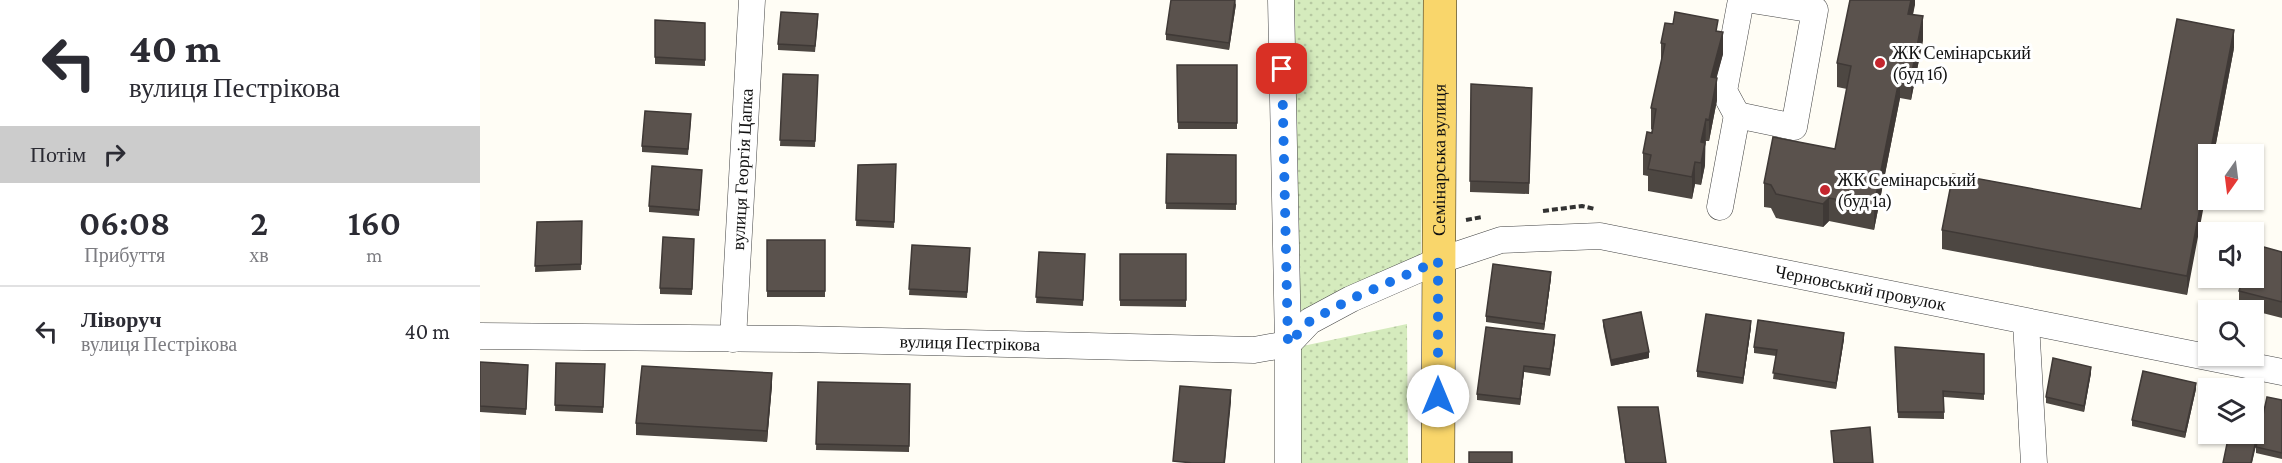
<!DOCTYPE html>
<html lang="uk">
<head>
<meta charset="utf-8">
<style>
  body { margin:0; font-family:"Crimson Pro",serif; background:#f2f2f3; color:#2b2b33; height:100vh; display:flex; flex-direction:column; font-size:22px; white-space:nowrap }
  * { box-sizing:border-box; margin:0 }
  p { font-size:20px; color:#7c7c81 }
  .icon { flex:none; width:33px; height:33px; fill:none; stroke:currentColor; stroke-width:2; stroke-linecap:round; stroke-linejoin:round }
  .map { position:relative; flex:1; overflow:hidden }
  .details { display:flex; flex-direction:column; background:#fff; width:480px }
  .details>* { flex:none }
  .hud { background:#fff; color:#2b2b33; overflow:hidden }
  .needle { width:39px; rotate:194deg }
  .buttons { position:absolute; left:1718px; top:144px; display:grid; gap:12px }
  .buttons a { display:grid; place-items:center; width:66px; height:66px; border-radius:0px; background:#fff; box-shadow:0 2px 4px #0004; font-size:30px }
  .pin { position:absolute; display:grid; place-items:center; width:51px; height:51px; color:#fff; margin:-26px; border-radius:12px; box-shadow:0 3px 9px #0006 }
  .me { position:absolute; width:66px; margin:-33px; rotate:0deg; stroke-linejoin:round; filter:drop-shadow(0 0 4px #0008) }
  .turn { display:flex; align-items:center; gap:21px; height:126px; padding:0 30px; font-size:27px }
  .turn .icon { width:78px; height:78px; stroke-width:2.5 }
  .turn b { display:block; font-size:42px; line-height:51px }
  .then { display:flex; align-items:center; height:57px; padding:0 30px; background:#0003; gap:12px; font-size:22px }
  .eta { display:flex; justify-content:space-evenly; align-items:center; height:102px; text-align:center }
  .eta b { font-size:36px; font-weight:600; line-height:42px }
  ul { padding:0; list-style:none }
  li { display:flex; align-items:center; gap:18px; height:90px; padding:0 30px; border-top:2px solid #e1e1e2 }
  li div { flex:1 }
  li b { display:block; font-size:22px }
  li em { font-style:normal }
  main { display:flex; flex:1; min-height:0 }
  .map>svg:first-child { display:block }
  .grass { fill:url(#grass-dots) }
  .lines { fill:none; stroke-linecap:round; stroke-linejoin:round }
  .minor-casing { stroke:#444; stroke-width:27 }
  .major-casing { stroke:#222; stroke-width:34 }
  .path { stroke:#333; stroke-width:4; stroke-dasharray:6 3; stroke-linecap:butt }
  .minor { stroke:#fff; stroke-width:26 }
  .major { stroke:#f9d66b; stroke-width:33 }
  .wall { fill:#4d4742 }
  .shaded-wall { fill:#3f3936 }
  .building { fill:#5a524d; stroke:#3f3936; stroke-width:1.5 }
  .route { stroke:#1a73e8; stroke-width:10; stroke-dasharray:0 18 }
  .poi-dot { fill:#c4262e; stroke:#fff; stroke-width:2 }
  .labels { text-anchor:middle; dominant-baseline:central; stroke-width:6; stroke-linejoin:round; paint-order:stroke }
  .poi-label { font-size:18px; fill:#111; stroke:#fff; text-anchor:start }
  .street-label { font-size:18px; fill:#111; stroke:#fff }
</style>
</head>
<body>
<main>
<section class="details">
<div class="hud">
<div class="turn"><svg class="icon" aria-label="left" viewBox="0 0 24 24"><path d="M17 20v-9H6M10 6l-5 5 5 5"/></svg><div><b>40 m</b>вулиця Пестрікова</div></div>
<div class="then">Потім<svg class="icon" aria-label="right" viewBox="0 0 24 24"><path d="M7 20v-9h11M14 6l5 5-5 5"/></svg></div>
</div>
<div class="eta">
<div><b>06:08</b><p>Прибуття</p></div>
<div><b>2</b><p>хв</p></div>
<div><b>160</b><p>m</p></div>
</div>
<ul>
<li><svg class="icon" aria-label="left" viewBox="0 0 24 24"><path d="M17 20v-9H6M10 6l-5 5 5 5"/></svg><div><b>Ліворуч</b><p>вулиця Пестрікова</p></div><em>40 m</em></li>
</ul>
</section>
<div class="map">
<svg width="1802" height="463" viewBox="0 0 1802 463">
  <defs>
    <pattern id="grass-dots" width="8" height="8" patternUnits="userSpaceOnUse" patternTransform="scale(1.5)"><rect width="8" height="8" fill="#d5ebbd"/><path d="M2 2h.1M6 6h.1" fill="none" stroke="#b6c8a1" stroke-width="1.8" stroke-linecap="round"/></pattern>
  </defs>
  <rect width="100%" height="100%" fill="#fffdf5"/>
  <path class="grass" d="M811 0H945L941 256 812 316Z
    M927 324 928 463H818V347Z"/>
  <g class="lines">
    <g class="minor-casing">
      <g id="minor">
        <path d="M801 0 808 344V463"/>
        <path d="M1257 115 1244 91 1261 0"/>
        <path d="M1240 207 1257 115 1314 127 1335 10 1272 0"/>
        <path d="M1546 323 1554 463"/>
        <path id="s1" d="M0 336 318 339 774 350 808 344 830 321 871 299 958 261 1021 240 1120 236 1802 372"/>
        <path id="s2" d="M253 339 272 0"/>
      </g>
    </g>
    <g class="major-casing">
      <g id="major">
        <path id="s3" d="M958 463 960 0"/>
      </g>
    </g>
    <path class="path" d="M1063 211 1102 206 1115 209
      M986 220 1002 217"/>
    <use href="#minor" class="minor"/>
    <use href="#major" class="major"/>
  </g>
  <path class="wall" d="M1435 0 1433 14 1443 40 1431 100 1420 98 1394 230 1349 221 1343 227 1296 218 1291 208 1284 207V183L1355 149 1367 89 1357 87V63Z
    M756 4 749 50 686 40V34Z
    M175 20 225 23V66L175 64Z
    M338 20 335 52 298 50V44Z
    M1238 31 1243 54 1236 78 1237 100 1229 141H1226L1225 146V165L1221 185 1215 184 1212 199 1168 191V176L1163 175V153L1172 130 1171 129V108L1181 62V43Z
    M1754 48 1734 154H1728L1707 295 1462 249V230L1661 209Z
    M697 65H757V129H698Z
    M303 74 338 75 335 147 300 146Z
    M991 84 1052 99 1049 194 990 192Z
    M211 120 208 155 162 152V146Z
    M687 154 756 155V210L686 209Z
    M416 164 414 228 376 226 378 165Z
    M222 170 219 216 169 212V206Z
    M102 221 101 270 55 272 57 222Z
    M214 239 212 295 180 294V288Z
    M287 240H345V297H287Z
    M432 245 490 248 487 298 429 295Z
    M559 252 605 254 603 306 556 303Z
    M1802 252V318L1759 307V291Z
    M640 254H706V307L640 306Z
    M1071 278 1064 330 1006 322V316Z
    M1123 320 1169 358 1131 366 1123 326Z
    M1271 327 1263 384 1217 377V371Z
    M1364 339 1356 389 1293 379 1296 356 1274 353V347Z
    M1075 341 1070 376 1044 372 1040 405 997 400V394Z
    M1415 347 1504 354V400L1464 397V419L1418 418Z
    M0 362 48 365 46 415 0 412Z
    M76 363 125 364 123 413 75 411Z
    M1611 373 1604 412 1566 403V397Z
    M338 382 430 384 429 452 336 450Z
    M292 385 287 442 156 435V423Z
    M1716 389 1705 438 1652 426V420Z
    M1802 400V459L1776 453V447Z
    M1138 407 1186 463H1145Z"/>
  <path class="shaded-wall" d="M756 0V4L749 50V43Z
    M1431 0H1435V5L1428 37V14Z
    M1443 16V40L1431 100V77Z
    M1754 30V48L1734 154H1730Z
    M1243 32V54L1231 99V77Z
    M1420 75V98L1394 230V206Z
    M1237 78V100L1229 141V120Z
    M1226 119 1225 165 1221 185V142Z
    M1215 162V184L1212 199V177Z
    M1728 166V184L1707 295V276Z
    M1349 198V221L1343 227V204Z
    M1071 272V278L1064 330V324Z
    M1271 321V327L1263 384V378Z
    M1364 333V339L1356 389V383Z
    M1075 335V341L1070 376V369Z
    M1169 352V358L1131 366V360Z
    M1044 366V372L1040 405V399Z
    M1611 367V373L1604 412V406Z
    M292 373V385L287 442V431Z
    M1716 383V389L1705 438V432Z
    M751 390V402L745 463H744Z
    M1778 431V437L1772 463H1771Z"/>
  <path class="building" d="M691 0H755L749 43 686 34Z
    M1370 0H1431L1428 14 1443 16 1431 77 1420 75 1394 206 1349 198 1343 204 1296 194 1291 185 1284 183 1293 137 1355 149 1371 66 1357 63Z
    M301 12 338 14 335 46 298 44Z
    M1195 12 1238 20 1236 31 1243 32 1231 77 1237 78 1229 120 1226 119 1221 142 1225 143 1221 163 1215 162 1212 177 1168 169 1171 155 1163 153 1167 132 1172 133 1176 109 1171 108 1185 44 1181 43 1185 23 1193 24Z
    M1697 19 1754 30 1730 154H1728V166L1707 276 1462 230 1473 174 1661 209Z
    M175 20 225 23V60L175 57Z
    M697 65H757V123L698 122Z
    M303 74 338 75 335 141 300 140Z
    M991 84 1052 88 1049 183 990 181Z
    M165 111 211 114 208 149 162 146Z
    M687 154 756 155V204L686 203Z
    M416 164 414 222 376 220 378 165Z
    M172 166 222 170 219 210 169 206Z
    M102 221 101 264 55 266 57 222Z
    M183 237 214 239 212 289 180 288Z
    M287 240H345V291H287Z
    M1773 244 1802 252V302L1759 291 1763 278H1773Z
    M432 245 490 248 487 292 429 289Z
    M559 252 605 254 603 300 556 297Z
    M640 254H706V300H640Z
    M1013 264 1071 272 1064 324 1006 316Z
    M1161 312 1169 352 1131 360 1123 320Z
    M1226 314 1271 321 1263 378 1217 371Z
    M1278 320 1364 333 1356 383 1293 373 1297 350 1274 347Z
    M1006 327 1075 335 1070 369 1044 366 1040 399 997 394Z
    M1415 347 1504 354V394L1463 391 1464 412H1418Z
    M1573 358 1611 367 1604 406 1566 397Z
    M0 362 48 365 46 409 0 406Z
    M76 363 125 364 123 407 75 405Z
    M162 366 292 373 287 431 156 423Z
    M1663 371 1716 383 1705 432 1652 420Z
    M338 382 430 384 429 446 336 444Z
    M700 386 751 390 744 463H713L693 461Z
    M1787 397 1802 400V453L1776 447Z
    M1138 407H1178L1186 463H1146Z
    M1390 427 1393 463H1354L1351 431Z
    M1773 429 1778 431 1771 463H1743L1749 434H1773Z
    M989 452H1032V463H989Z"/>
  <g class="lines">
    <path class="route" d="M802 69 808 344 830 321 871 299 958 261V396"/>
  </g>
  <g class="poi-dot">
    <circle cx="1400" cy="63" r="6"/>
    <circle cx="1345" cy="190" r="6"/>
  </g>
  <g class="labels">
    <g class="poi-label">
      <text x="1412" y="53">ЖК Семінарський<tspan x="1412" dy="21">(буд 1б)</tspan></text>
      <text x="1357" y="180">ЖК Семінарський<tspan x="1357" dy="21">(буд 1а)</tspan></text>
    </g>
    <g class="street-label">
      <text stroke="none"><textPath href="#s3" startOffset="303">Семінарська вулиця</textPath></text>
      <text stroke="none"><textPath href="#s2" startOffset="170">вулиця Георгія Цапка</textPath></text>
      <text stroke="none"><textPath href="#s1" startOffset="1413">Черновський провулок</textPath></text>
      <text stroke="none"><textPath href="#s1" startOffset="490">вулиця Пестрікова</textPath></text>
    </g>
  </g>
</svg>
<div class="buttons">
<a><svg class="needle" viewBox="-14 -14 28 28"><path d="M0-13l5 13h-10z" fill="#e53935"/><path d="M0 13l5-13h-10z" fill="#7c7c81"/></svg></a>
<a><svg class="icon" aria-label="sound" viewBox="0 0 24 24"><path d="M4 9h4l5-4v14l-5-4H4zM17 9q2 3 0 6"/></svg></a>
<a><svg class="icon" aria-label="search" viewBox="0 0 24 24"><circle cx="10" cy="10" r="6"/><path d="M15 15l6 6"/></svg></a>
<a><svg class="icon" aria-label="layers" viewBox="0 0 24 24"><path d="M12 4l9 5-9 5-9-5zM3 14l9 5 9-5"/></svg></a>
</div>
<div class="pin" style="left:802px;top:69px;background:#d93025"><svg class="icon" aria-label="arrive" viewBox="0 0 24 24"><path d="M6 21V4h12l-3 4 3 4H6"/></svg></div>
<svg class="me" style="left:958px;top:396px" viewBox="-20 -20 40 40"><circle r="19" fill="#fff"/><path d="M0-13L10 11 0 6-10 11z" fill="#1a73e8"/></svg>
</div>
</main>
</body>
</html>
